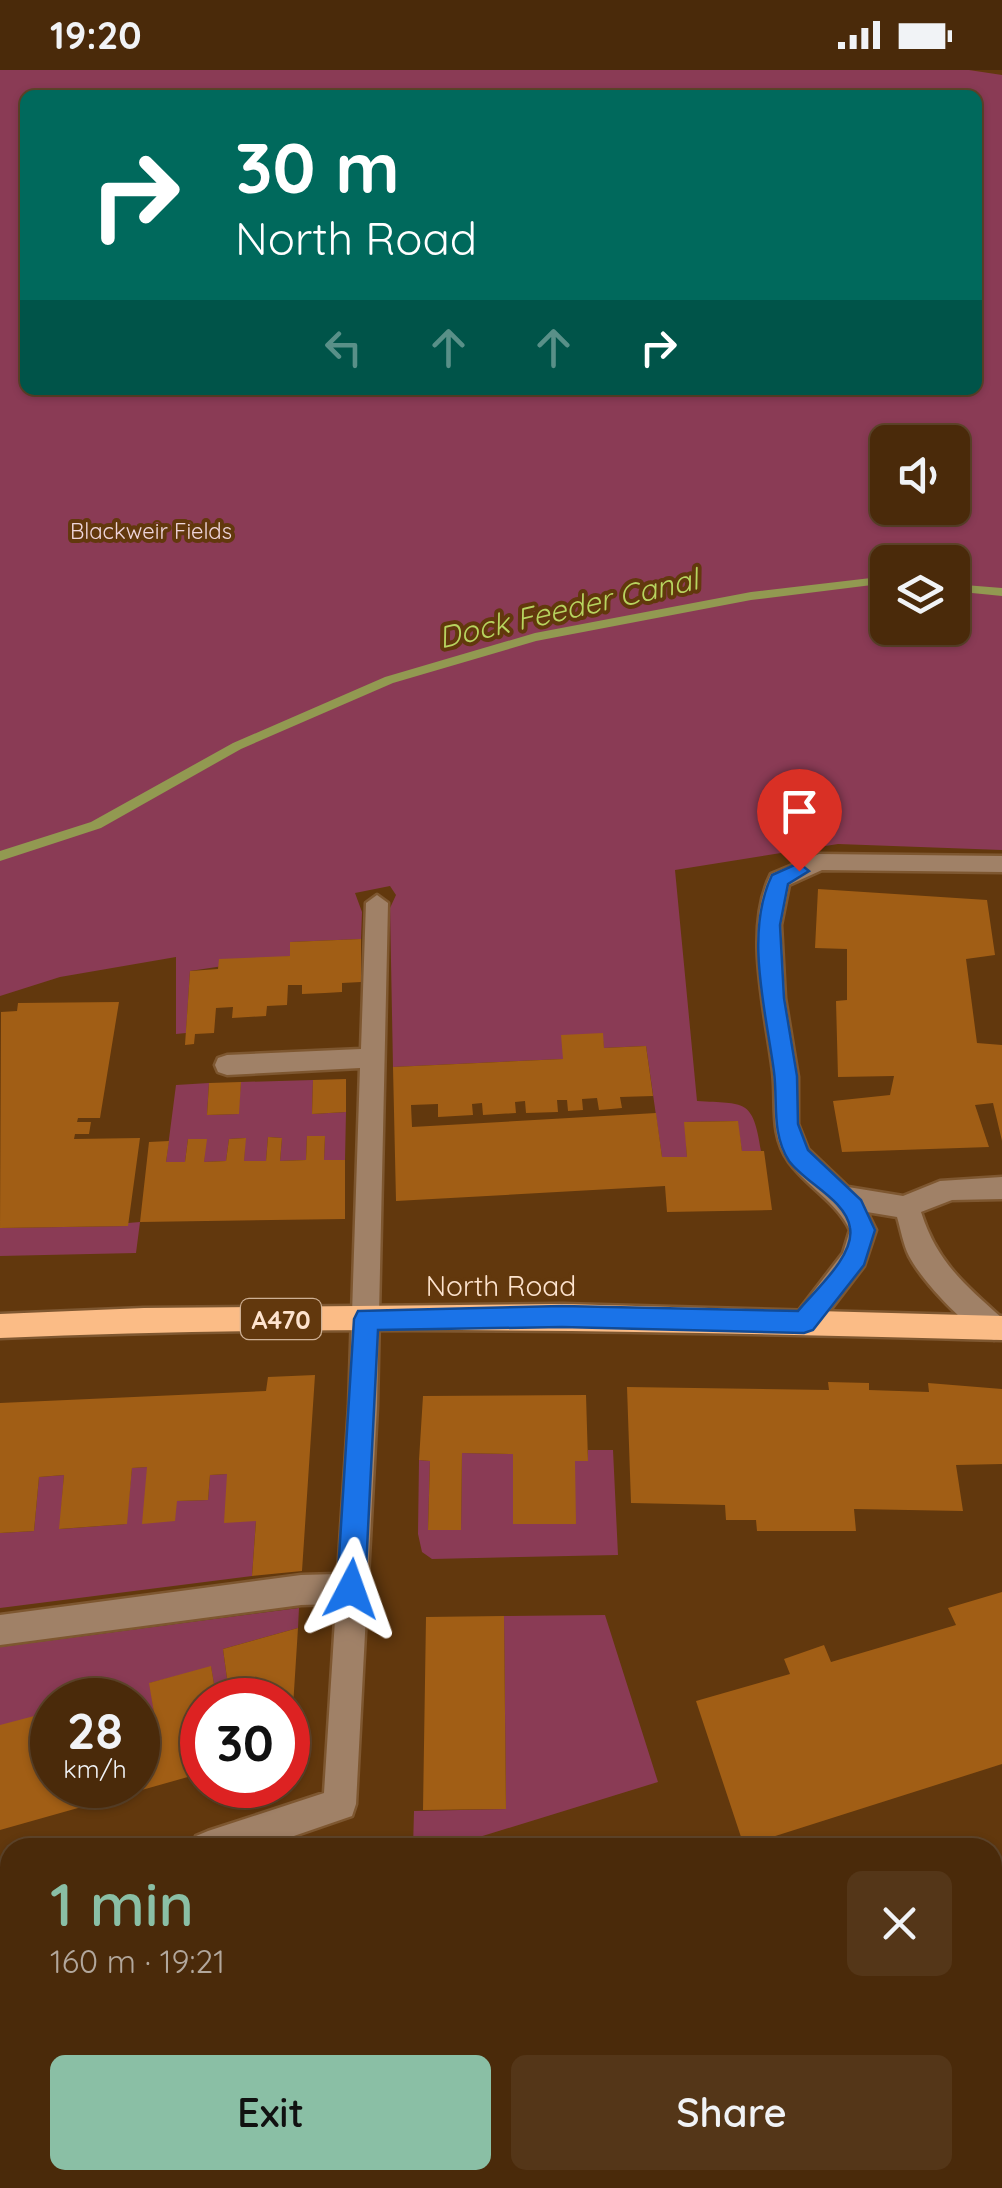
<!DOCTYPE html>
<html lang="en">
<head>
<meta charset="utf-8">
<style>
  body { margin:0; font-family:Quicksand,sans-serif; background:#543618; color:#f1f3f6; height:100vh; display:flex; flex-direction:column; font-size:38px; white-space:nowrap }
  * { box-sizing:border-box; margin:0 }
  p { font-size:32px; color:#b2a79c }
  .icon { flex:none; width:55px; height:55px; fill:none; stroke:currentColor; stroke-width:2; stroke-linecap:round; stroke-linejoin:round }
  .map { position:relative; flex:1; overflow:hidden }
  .panel { position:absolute; left:0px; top:1768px; width:1002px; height:352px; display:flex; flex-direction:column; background:#4a2a0a; border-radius:30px 30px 0 0; box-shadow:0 2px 8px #0004,0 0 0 2px #61462b }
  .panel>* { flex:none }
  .hud { position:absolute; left:20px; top:20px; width:962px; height:305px; border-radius:15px; box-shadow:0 2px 8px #0004,0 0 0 2px #61462b; background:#00695c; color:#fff; overflow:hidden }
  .fabs { position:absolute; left:870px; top:355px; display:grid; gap:20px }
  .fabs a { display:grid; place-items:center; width:100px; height:100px; border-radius:15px; background:#4a2a0a; box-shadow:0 2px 8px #0004,0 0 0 2px #61462b; font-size:50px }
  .speed { position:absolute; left:30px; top:1608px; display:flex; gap:20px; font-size:50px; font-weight:700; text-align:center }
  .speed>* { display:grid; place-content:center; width:130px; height:130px; border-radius:50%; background:#4a2a0a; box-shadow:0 2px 8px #0004,0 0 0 2px #61462b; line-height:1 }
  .speed small { font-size:25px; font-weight:400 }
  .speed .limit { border:15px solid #d22; background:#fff; color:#111 }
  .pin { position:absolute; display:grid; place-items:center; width:85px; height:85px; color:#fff; margin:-102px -42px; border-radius:50% 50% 50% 0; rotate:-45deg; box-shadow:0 0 10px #0007 }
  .pin .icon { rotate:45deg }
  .me { position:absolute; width:110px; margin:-55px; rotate:4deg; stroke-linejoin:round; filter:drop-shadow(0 0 8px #0008) }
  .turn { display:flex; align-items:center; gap:35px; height:210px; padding:0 50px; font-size:45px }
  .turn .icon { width:130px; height:130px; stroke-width:2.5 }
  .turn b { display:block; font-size:70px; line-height:85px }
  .lanes { display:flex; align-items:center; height:95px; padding:0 50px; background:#0003; justify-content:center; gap:50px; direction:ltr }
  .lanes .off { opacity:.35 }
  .round { display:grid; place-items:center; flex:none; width:105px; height:105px; border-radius:15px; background:#543618 }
  .overview { display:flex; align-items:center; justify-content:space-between; height:170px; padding:0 50px }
  h1 { font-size:60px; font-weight:600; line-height:75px; color:#8abfa5 }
  .button { display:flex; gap:20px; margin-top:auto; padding:20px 50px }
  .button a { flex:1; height:115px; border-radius:15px; background:#8abfa5; color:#111; font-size:40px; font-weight:600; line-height:115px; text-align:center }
  .button a+a { background:#543618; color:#f1f3f6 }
  .status { display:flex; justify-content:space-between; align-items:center; height:70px; padding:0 50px; background:#4a2a0a; direction:ltr }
  .status svg { height:28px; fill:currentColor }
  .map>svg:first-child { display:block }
  .green { fill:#8a3b55; fill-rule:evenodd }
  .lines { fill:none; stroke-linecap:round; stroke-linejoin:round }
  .stream { fill:#929951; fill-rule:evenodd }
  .building { fill:#a15e15 }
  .minor-casing { stroke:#7e5730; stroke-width:5 }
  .major-casing { stroke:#7e5730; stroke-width:5 }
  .minor { fill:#a08167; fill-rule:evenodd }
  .major { fill:#fbbc86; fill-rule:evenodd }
  .rail-casing { stroke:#e5c9b1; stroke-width:14 }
  .rail { stroke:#62380d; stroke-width:10; stroke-dasharray:29; stroke-linecap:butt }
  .route { fill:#1a73e8; stroke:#114b97; stroke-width:2.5 }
  .labels { text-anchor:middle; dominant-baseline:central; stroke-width:8; stroke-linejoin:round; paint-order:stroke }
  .far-park-label { font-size:22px; fill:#efd5db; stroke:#62380d }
  .shield { fill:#62380d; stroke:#ceb094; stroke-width:2.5 }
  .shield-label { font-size:25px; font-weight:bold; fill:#fde3ce }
  .street-label { font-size:28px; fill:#fde3ce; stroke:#62380d }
  .water-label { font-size:30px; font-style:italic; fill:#b7d45f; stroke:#62380d }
</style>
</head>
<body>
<div class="status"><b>19:20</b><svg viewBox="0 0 49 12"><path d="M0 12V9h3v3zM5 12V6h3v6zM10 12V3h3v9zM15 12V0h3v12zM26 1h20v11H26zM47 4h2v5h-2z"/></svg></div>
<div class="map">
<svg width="1002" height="2118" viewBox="0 0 1002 2118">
  <rect width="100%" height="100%" fill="#62380d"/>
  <path class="green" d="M0 0H969L1002 5V780L838 774 675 800 697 1031C745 1034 753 1028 761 1081H742L737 1051 685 1052 687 1087H662L646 976 604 978 602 963 563 989 393 997 390 838 396 825 390 816 355 823 362 842 361 869 291 872 290 886 190 901 186 963 176 964V887L60 907 0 926ZM25 25H978V320H25ZM888 372H952V438H888ZM888 492H952V558H888Z
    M313 1010 312 1044 346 1042 345 1090H324L325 1066H307L306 1090 280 1091 282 1068 268 1067 266 1091H244L245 1068 229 1069 226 1091 204 1092 205 1069H188L185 1092H166L176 1015 209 1013 207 1045 238 1044 241 1012Z
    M140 1152 136 1183 0 1186V1158L127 1156 128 1153Z
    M588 1380H613L618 1485 432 1489 422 1482 418 1464 419 1390 430 1391 428 1460 461 1459 462 1383 513 1384V1454H575V1391H588Z
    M147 1397 177 1431 208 1430 210 1405 227 1404 256 1451 252 1506 0 1538V1463L34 1461 39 1407 64 1405 60 1459 126 1454 132 1398Z
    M299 1538 298 1558 223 1579 229 1623 216 1626 211 1597 150 1613 155 1649 138 1654V1630H128L127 1621 93 1630H52V1672L41 1675 0 1655V1577Z
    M605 1545 658 1712 447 1777 413 1778 414 1741 506 1739 504 1546Z
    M491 2110H612L585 2118H467Z"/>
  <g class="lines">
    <path class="stream" d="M888 506V513L751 530 536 571 393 613 241 679 101 758 0 791V781L91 752 233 673 385 607 535 563 751 522Z
      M952 514 1002 518V526L952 521Z"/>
  </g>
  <path class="building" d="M818 819 987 830 995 885 966 889 977 973 1002 975V1071L993 1033 975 1035 989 1077 842 1082 833 1031 890 1025 894 1006 838 1007 836 931 847 930V879L815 878Z
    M361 869V912L342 913V922L325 923 302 924V915H288L287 935 267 936 266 946 232 948 233 937 216 938 214 963 195 964 194 974 185 975 190 901 218 899 219 889 290 886V872Z
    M119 932 100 1048H78L77 1052H91L89 1064H75L74 1069 140 1068 128 1156 0 1158 1 942 17 941 18 933Z
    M603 963 604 978 646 976 653 1026 620 1027 622 1038 611 1039 599 1040 597 1028 582 1029 583 1040 568 1041 567 1030H557L558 1042 526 1043 525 1031 515 1032 516 1043 483 1045 482 1033 472 1034 473 1045 438 1047V1034L411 1035 412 1057 656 1043 662 1087H687L684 1052 738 1051 742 1081H764L772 1140 667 1142 665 1116 396 1131 393 997 563 989 561 965Z
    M346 1009V1042L312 1044 313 1010Z
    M241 1012 239 1044 207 1045 209 1013Z
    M307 1066H325L324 1090H345V1149L140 1152 149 1072 169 1071 166 1092H185L188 1069H207L204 1092 226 1091 229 1069 246 1068 244 1091H266L268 1067 282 1068 280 1091 306 1090Z
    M315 1305 302 1501 252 1506 256 1451 224 1453 227 1404 210 1405 208 1430 177 1431 175 1451 142 1454 147 1397 132 1398 127 1454 59 1459 64 1405 39 1407 34 1461 0 1463V1333L266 1321 268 1307Z
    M828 1312 869 1313V1320L929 1322 928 1313 1002 1319V1394L956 1395 963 1441 854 1439 856 1461H757L756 1450H726L725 1435 631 1433 627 1317 829 1320Z
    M586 1325 588 1391H575L576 1454H513V1384L462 1383 461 1460H428L430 1391 419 1390 423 1326Z
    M1002 1522V1694L744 1776 696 1631 790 1604 784 1589 824 1575 831 1592 956 1555 948 1538Z
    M504 1546 506 1739 423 1740 426 1547Z
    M298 1558 290 1684 288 1630H202V1703L0 1760V1655L38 1645 41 1675 52 1672V1715H138V1654L155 1649 149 1613 211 1596 216 1626 229 1623 223 1579Z"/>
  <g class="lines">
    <g class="minor-casing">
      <path id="minor" d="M819 784 1002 786V802L822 800 789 815 781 855 785 928 798 1007V1054L808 1079 848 1117 903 1126 940 1111 1002 1107V1129L952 1130 921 1142C937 1192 964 1214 1002 1248V1267L994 1270C968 1261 922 1211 909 1186 903 1174 901 1160 897 1147L867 1142 876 1160 864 1196 814 1261 804 1264 794 1261 790 1252 843 1183 850 1160C836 1131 807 1117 789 1092 769 1064 777 1033 773 1002 766 944 743 859 771 804Z
        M377 825 388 833 377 1336 356 1734 352 1746 259 1778H192L196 1766 208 1761 324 1723 336 1534 301 1535 0 1575V1545L301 1505 338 1504 349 1336 360 998 227 1005 218 1002 215 995 218 988 227 985 361 979 366 833Z
        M10 1826V1860L0 1863V1829Z"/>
    </g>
    <g class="major-casing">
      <path id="major" d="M563 1234 1002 1246V1270C668 1261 334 1254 0 1268V1244L144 1238Z"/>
    </g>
    <use href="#minor" class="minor"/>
    <use href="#major" class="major"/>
    <g class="rail-casing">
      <path id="rail" d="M992 1842 1002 1839
        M992 1887 1002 1884
        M166 2118 190 2110
        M311 2118 335 2110"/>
    </g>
    <use href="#rail" class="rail"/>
  </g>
  <path class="route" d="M799 793 809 801 788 814 780 855 784 928 797 1006 798 1054 808 1080 861 1130 875 1160 864 1195 813 1260 804 1263 562 1257 378 1260 365 1519 361 1529 351 1533 341 1529 337 1519 354 1249 358 1241 562 1236 798 1241C814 1221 855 1186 850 1158 846 1130 805 1113 789 1091 771 1063 778 1032 774 1002 766 941 744 863 772 805Z"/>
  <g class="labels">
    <g class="far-park-label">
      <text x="151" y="461">Blackweir Fields</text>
    </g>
    <rect class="shield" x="241" y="1229" width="80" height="40" rx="8"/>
    <g class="shield-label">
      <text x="281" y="1249">A470</text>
    </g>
    <g class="street-label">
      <text x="501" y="1215">North Road</text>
    </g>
    <g class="water-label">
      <text transform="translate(568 538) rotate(-13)">Dock Feeder Canal</text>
    </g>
  </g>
</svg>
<div class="fabs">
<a><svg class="icon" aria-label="sound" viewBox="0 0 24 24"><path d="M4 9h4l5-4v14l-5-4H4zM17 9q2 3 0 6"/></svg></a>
<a><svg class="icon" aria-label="layers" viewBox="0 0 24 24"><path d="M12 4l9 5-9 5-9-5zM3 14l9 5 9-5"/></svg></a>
</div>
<div class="speed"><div>28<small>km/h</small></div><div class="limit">30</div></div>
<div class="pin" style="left:799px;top:801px;background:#d93025"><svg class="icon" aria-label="arrive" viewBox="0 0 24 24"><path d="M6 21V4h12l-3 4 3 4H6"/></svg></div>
<svg class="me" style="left:351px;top:1519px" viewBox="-20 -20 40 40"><path d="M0-17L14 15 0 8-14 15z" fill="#1a73e8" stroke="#fff" stroke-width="4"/></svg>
<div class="hud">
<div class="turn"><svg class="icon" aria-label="right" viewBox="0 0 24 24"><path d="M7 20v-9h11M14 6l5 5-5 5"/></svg><div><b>30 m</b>North Road</div></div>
<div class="lanes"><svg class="icon off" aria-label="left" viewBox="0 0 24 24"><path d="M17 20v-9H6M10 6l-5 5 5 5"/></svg><svg class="icon off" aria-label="ahead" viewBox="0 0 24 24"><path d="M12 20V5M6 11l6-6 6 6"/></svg><svg class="icon off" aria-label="ahead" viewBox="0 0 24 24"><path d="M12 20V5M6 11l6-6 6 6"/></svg><svg class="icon" aria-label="right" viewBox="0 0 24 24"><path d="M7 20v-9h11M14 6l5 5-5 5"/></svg></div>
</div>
<section class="panel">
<div class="overview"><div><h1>1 min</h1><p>160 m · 19:21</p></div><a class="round"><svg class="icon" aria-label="close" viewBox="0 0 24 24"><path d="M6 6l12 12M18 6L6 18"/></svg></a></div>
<div class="button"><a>Exit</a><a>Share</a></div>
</section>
</div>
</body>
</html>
